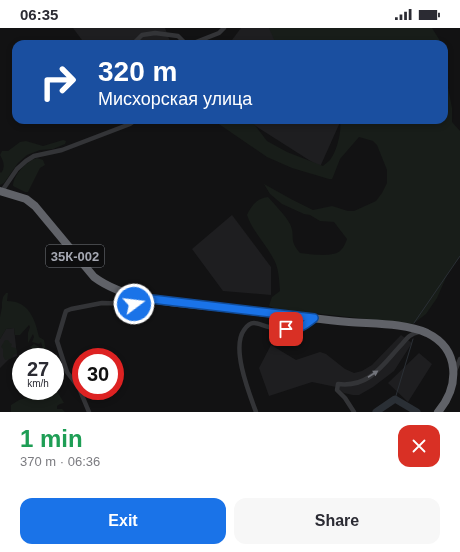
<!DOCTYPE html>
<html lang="en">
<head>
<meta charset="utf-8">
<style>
  body { margin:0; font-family:Arial,sans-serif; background:#f7f7f7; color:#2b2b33; height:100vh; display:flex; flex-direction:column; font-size:15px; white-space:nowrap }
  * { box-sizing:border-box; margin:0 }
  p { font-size:13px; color:#7c7c81 }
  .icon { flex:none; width:22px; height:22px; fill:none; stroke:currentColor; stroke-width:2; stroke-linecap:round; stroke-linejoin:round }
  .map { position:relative; height:384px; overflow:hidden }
  .drawer { display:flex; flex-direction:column; background:#fff; flex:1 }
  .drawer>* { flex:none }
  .top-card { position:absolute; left:12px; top:12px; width:436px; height:84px; border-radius:12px; box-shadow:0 2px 6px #0003; background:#1a4fa0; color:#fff; overflow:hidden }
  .speed { position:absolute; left:12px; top:320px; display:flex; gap:8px; font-size:20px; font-weight:700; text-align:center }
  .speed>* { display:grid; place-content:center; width:52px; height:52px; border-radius:50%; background:#fff; box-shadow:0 2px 6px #0003; line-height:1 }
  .speed small { font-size:10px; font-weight:400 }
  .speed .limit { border:6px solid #d22; background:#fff; color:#111 }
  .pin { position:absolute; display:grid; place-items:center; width:34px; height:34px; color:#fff; margin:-17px; border-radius:8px; box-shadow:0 2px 6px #0006 }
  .me { position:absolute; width:44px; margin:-22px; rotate:75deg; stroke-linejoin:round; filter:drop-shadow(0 0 3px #0008) }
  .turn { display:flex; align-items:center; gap:14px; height:84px; padding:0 20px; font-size:18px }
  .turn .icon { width:52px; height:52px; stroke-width:2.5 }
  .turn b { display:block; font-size:28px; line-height:34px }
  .round { display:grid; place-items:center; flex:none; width:42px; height:42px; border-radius:12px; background:#f7f7f7 }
  .head { display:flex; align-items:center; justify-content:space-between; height:68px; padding:0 20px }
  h1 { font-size:24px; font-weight:700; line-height:30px; color:#1e9e55 }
  .cta { display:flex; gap:8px; margin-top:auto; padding:8px 20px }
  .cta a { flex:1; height:46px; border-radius:12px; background:#1a73e8; color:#fff; font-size:16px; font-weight:700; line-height:46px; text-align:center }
  .cta a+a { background:#f7f7f7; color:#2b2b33 }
  .status { display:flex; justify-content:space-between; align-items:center; height:28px; padding:0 20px; background:#fff; direction:ltr }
  .status svg { height:11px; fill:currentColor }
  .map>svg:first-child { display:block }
  .built { fill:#1e1e20 }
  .green { fill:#181d19 }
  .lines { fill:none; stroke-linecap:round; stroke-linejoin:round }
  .stream { stroke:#2a2f35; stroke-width:1 }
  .river { stroke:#2a2f35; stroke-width:7 }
  .street { stroke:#333437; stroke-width:4.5 }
  .highway { stroke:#606268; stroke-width:8 }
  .oneway { fill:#72747b }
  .route-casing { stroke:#114b97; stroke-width:10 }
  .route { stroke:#1a73e8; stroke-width:7 }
  .labels { text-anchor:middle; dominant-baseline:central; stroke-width:4; stroke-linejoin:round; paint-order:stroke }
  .shield { fill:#0d0d0e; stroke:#777a81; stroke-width:1 }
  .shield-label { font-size:13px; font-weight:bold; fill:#a5a8b2 }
</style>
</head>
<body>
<div class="status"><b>06:35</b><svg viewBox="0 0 49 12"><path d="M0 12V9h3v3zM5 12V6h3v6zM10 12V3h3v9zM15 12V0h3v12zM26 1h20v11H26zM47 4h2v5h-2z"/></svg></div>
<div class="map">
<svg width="460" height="384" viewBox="0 0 460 384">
  <rect width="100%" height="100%" fill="#121213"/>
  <path class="built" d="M73 0H165L171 16H85Z
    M241 0H269L284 16H229Z
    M246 92H341L320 139Z
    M232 187 271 239V267L223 263 192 221Z
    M14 300 17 328 9 331 0 340V311L6 301Z
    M401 307 412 315 394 343 373 359 359 367H353L344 365 336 359 312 354 269 368 259 340 271 317 296 332 320 324 326 326 345 341 354 345 362 343 372 337Z
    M419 325 432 336 408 374 388 355Z"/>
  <path class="green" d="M269 0H432L442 16H276Z
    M444 39 452 80V94L460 103V229L448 245 437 270 426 286 413 296 276 281 269 278 272 269 280 263C279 252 279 239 273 230 265 215 253 204 247 187 251 178 257 170 268 169 275 177 285 187 290 196 296 209 288 211 300 225 309 226 335 230 341 222 344 219 346 214 347 211L334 194 320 193 310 187 304 186 282 176 270 166 264 156 291 171 313 182 332 178 348 183H354L376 173 382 165 387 155V142L377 117 373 113 359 109 340 131 333 149 332 151H329L292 140 267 129 213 92H248L254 96 267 113 287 124 323 138C325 136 328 134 330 132 337 123 342 103 340 92H444Z
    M63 112 66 113 65 116 53 121 40 122 27 127 18 135 4 155 0 157V144L1 145C6 139 3 132 0 127L2 123H8L20 114 26 113 43 118Z
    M37 130 43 132 45 137 40 140 28 164H25L13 158C13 147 27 133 37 130Z
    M6 265H8L7 273C29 273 35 291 39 309L44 312 47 329H38L30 324 33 323 30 319 34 316 41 320 39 324 41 326 44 324 41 314 39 316 32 314 34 309 33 306 28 315V305L30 299 29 297 20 307H15L14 300 6 301 0 311V289L2 279V274L3 269Z
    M5 312H8L10 315 12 316 11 319 16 320 17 325 13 327 12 330 5 332 3 328V321L1 319Z
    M34 363H57L64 375 60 376 57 378V381H62L65 384H11V377L19 372 30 369Z"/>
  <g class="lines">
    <path class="stream" d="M414 295 460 228
      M395 371 413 311"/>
    <path class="river" d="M376 384 395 371 417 384"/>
    <path class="street" d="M133 16 142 7 155 5 178 8 186 16
      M191 16 219 5 224 0
      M4 160 17 141 26 133 34 128 62 122 130 96 136 92
      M455 343 460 331
      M89 384 79 360 67 344 57 313 65 286 66 283 71 281 102 275 134 276 143 270
      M256 384C249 365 231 320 244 302 246 299 250 295 254 295 258 295 264 298 269 299 289 304 298 304 314 290
      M354 384 345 370 337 362 338 356C370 360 383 336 402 316 407 310 411 305 419 304"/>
    <path class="highway" d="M0 163 26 171 35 178 94 249C129 275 184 275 225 280 267 285 308 290 349 294 373 296 405 295 427 305 460 321 460 358 438 384"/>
  </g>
  <defs><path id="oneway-solid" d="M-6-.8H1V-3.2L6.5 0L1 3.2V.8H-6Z"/></defs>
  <use class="oneway" href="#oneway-solid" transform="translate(373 346) rotate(-33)"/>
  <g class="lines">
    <g class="route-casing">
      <path id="route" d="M134 276 143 270 314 290C304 298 298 302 286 301"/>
    </g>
    <use href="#route" class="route"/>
  </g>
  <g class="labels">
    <rect class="shield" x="46" y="217" width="58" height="22" rx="3"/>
    <g class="shield-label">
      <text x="75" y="228">35К-002</text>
    </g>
  </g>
</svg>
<div class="speed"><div>27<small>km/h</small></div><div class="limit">30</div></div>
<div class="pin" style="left:286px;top:301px;background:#d93025"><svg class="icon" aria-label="arrive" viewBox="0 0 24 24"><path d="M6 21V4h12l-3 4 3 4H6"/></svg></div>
<svg class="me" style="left:134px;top:276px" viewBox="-20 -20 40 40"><circle r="17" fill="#1a73e8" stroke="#fff" stroke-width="3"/><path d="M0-11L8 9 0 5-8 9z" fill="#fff"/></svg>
<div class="top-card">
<div class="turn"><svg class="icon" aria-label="right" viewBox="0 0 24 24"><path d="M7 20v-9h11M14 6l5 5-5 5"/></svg><div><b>320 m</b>Мисхорская улица</div></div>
</div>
</div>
<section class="drawer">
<div class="head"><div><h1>1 min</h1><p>370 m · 06:36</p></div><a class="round" style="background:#d93025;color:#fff"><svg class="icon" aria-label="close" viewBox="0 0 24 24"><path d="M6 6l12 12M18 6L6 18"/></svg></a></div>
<div class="cta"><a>Exit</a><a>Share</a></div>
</section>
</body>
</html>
